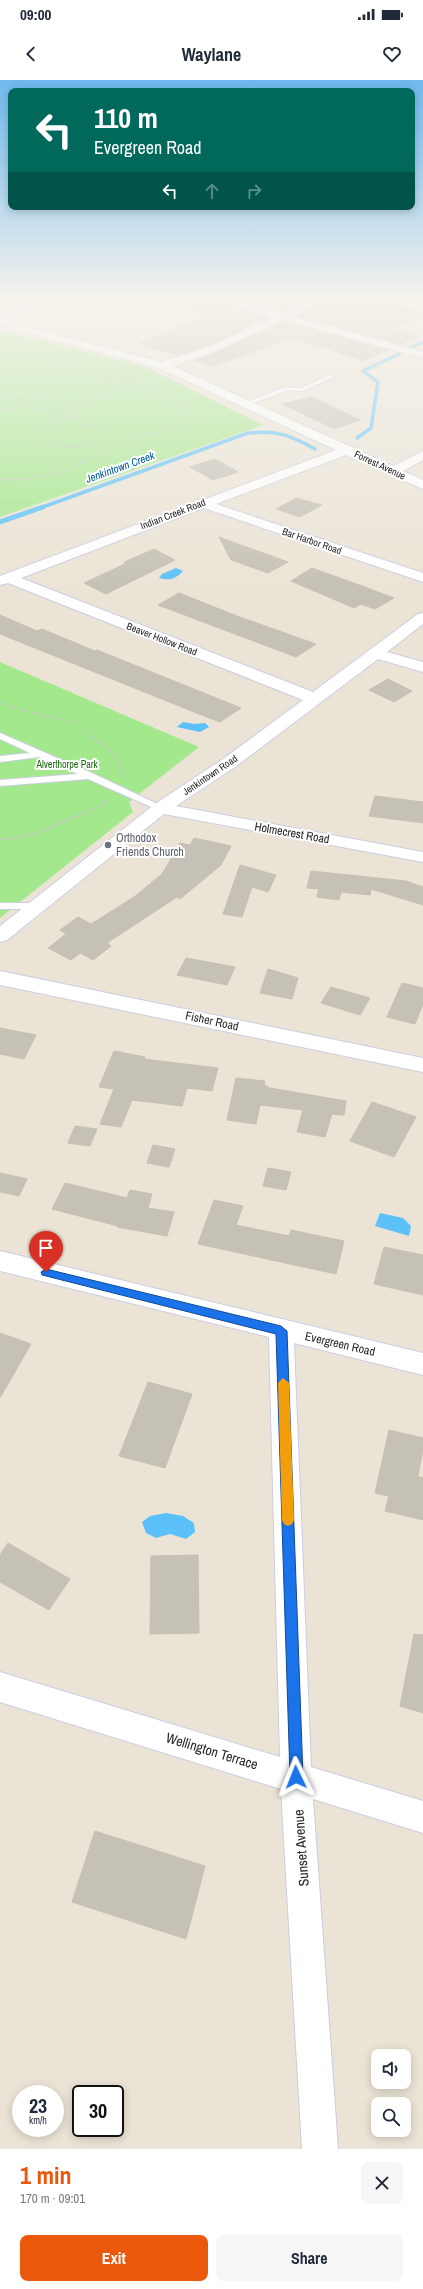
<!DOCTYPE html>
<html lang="en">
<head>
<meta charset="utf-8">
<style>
  body { margin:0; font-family:"Archivo Narrow",sans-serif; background:#f6f6f7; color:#1f2937; height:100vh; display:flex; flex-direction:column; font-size:15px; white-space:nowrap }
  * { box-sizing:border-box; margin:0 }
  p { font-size:13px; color:#747a83 }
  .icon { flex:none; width:22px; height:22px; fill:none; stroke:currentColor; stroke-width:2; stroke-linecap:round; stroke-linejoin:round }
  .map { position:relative; height:2069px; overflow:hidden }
  .details { display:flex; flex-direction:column; background:#fff; flex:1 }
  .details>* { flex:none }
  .guide { position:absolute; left:8px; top:8px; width:407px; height:122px; border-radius:8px; box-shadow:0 2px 10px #0003; background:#00695c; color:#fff; overflow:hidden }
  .tools { position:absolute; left:371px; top:1969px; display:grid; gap:8px }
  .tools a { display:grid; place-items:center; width:40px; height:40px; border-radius:8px; background:#fff; box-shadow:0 2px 10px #0003; font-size:20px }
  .speed { position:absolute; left:12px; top:2005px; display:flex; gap:8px; font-size:20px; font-weight:700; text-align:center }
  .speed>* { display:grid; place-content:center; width:52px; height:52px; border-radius:50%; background:#fff; box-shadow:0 2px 10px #0003; line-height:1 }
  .speed small { font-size:10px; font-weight:400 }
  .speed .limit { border:2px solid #111; border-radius:6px; background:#fff; color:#111 }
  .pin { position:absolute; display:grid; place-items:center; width:34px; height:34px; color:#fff; margin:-41px -17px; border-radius:50% 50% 50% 0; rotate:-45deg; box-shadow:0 0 4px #0007 }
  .pin .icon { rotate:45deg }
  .me { position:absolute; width:44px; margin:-22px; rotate:358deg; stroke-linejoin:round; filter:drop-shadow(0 0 3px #0008) }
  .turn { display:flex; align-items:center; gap:14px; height:84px; padding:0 20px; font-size:18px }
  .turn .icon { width:52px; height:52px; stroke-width:2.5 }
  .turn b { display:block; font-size:28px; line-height:34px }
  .lanes { display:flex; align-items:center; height:38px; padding:0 20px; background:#0003; justify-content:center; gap:20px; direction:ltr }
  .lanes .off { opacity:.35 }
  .round { display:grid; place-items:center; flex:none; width:42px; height:42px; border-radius:8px; background:#f6f6f7 }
  .summary { display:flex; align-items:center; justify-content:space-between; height:68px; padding:0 20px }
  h1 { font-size:24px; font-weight:700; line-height:30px; color:#ea580c }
  .cta { display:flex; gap:8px; margin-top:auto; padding:8px 20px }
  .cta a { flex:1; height:46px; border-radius:8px; background:#ea580c; color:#fff; font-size:16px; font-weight:700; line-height:46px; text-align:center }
  .cta a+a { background:#f6f6f7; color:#1f2937 }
  .status { display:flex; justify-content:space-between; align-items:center; height:28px; padding:0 20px; background:#fff; direction:ltr }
  .status svg { height:11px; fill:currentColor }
  header { display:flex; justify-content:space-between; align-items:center; height:52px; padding:0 20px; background:#fff; font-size:18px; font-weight:700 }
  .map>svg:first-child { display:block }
  .green { fill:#a3e88c }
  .water { fill:#5dc1f9 }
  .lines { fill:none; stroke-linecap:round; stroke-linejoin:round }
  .stream-far1 { stroke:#5dc1f9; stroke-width:3.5 }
  .stream { stroke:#5dc1f9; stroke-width:5 }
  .building { fill:#c6c1b6; stroke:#c6c0b0 }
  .service-casing { stroke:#cbcde2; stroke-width:2 }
  .minor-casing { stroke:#cbcde2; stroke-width:2 }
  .path-far1 { stroke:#c7c7c7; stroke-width:1.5; stroke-dasharray:1.5 1; stroke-linecap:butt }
  .path { stroke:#c7c7c7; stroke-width:2; stroke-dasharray:2.5 2; stroke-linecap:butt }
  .service { fill:#fff; fill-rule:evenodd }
  .minor { fill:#fff; fill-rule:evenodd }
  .path-bridge { stroke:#c7c7c7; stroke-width:1.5; stroke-dasharray:1.5 1; stroke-linecap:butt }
  .route { fill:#1a73e8; stroke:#114b97 }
  .slow { fill:#f59e0b }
  .worship-dot { fill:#6b7280; stroke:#fff; stroke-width:1.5 }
  .labels { text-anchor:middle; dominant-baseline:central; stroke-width:4; stroke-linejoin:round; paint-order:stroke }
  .far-street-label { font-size:10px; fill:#272727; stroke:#fff }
  .far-park-label { font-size:10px; fill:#1c6812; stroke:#fff }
  .far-water-label { font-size:11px; font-style:italic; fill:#015ba0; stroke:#fff }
  .street-label { font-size:12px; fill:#272727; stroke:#fff }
  .worship-label { font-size:12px; fill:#5b616d; stroke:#fff; text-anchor:start }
  .near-street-label { font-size:14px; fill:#272727; stroke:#fff }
</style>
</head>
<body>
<div class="status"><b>09:00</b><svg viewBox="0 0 49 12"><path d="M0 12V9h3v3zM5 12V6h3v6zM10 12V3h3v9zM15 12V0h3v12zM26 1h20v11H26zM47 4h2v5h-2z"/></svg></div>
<header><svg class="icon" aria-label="back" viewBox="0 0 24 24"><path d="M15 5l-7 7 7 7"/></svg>Waylane<svg class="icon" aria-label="heart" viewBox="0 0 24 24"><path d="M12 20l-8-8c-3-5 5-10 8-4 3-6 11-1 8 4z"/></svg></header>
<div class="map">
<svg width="423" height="2069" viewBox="0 0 423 2069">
  <rect width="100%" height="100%" fill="#ebe4d6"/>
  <path class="green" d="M0 250 146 287 263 345 0 437Z
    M0 582 199 667 129 722 133 732 0 838Z"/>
  <path class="water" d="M176 488 183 491C176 499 169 501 159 498L162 494Z
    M183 642 194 644 205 643 209 647 200 652 177 647Z
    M380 1133 403 1138 411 1146 409 1156 375 1146Z
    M166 1433 183 1436 194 1443 195 1452 186 1459 170 1454 156 1458 146 1453 142 1442 150 1436Z"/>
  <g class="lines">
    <path class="stream-far1" d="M412 267 423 262
      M357 358 371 348 378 302 363 291 399 274
      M40 428 248 353C277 350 290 355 315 369"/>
    <path class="stream" d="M0 442 43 427"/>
  </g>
  <path class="building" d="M170 219H212L269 237 207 266 178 275 140 264 207 235 169 225Z
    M238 219H309L282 231Z
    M372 219 423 231V236L393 249 419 257 401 264 297 236 328 220 357 227Z
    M284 242 388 270 363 281 294 257 214 286 194 280 216 272Z
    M312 317 360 340 334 349 283 324Z
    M214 379 219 381 238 392 213 400 190 387Z
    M296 418 322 425 300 437 276 429Z
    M219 457 288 482 268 493 231 480Z
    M154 469 175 480 106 514 84 503 127 483 124 482Z
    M312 488 362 506 394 518 375 529 361 524 354 528 291 501Z
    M179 513 237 536 316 564 296 577 158 525Z
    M0 535 37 551 42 549 95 571 97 570 241 628 220 642 199 634 0 554Z
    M388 599 412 611 394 622 369 610Z
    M375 716 423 722V743L369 736Z
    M194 758 231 766 221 785 180 819 177 817 107 863 111 866 93 880 80 873 71 880 48 868 66 854 60 850 78 837 91 844 134 817 162 794 180 763 190 765Z
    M240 785 276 795 268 812 252 807 242 837 223 834Z
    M311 791 406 801 423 807V825L371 809 370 815 341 812 339 820 317 817 319 809 307 808Z
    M186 878 235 887 227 905 177 895Z
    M268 889 298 898 292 919 260 913Z
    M402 903 423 908V924L415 944 387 937Z
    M331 907 370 918 360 935 321 923Z
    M0 948 36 955 24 979 0 974Z
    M114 971 145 977 144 979 218 988 212 1011 187 1008 182 1026 132 1020 121 1047 100 1044 114 1009 99 1007Z
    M236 998 265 1001 264 1005 270 1008 346 1021 344 1035 332 1034 325 1057 297 1052 303 1030 260 1025 256 1044 227 1040Z
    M372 1022 416 1037 394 1077 350 1061Z
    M75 1046 97 1049 90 1066 68 1063Z
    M153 1065 175 1069 169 1087 147 1083Z
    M268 1088 291 1092 286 1110 263 1106Z
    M0 1093 27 1099 19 1116 0 1112Z
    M65 1103 127 1118 130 1110 152 1114 148 1128 174 1132 167 1156 117 1147 118 1146 52 1129Z
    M214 1120 243 1126 236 1145 289 1156 291 1150 344 1161 336 1194 198 1164Z
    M384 1167 423 1175V1215L374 1204Z
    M0 1253 31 1264 0 1318Z
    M148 1302 192 1314 165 1388 119 1376Z
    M389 1350 423 1358V1370L418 1396 423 1398V1440L385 1431 389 1416 375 1413Z
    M8 1463 70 1499 49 1530 0 1502V1475Z
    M198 1475 199 1553 150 1554 151 1476Z
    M414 1554 423 1555V1633L400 1626Z
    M95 1751 205 1786 186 1859 72 1822Z"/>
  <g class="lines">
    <g class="service-casing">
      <path id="service" d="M330 295 335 296 304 311 288 310 248 325 243 324 285 307 301 308Z
        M0 653 94 694 166 728 161 731 158 730 88 699 0 706V700L78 694 39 677 0 682V676L30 673 0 659Z
        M0 823H39L44 826 39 829H0Z"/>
    </g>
    <g class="minor-casing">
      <path id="minor" d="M23 219H35L9 242 162 282 208 267 273 237 213 219H231L282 233 313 219H327L293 236 423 272V278L284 240 216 271 173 286 393 386 423 371V380L403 391 423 400V409L346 375 216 424 423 493V502L204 428 21 498 313 612 418 534 423 533V544L387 572 423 582V592L378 579 235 687 176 726 423 772V782L164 734 7 860 0 862V846L155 724 223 679 303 620 8 503 0 505V496L194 423 196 420H203L336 370 159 288 0 246V238Z
        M405 219 423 220V226L406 221Z
        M0 891 423 978V992L0 905Z
        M0 1171 423 1273V1295L294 1263 311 1687 423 1721V1753L313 1719 338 2069H302L281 1709 0 1622V1592L280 1677 269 1257 0 1191Z"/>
    </g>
    <path class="path-far1" d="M0 316 28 319
      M92 316 100 318
      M79 328 129 303
      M0 330 26 325
      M57 335 28 326 25 324 26 321C43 313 62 318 78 327V330L69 335
      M62 339 46 347 40 353 44 361C62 368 84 371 100 357L101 350 75 339
      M0 400 27 399 61 392 116 365 187 342 193 334C163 310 127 303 92 292 73 286 55 279 37 271L35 268
      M0 623 25 631 76 642 113 674 123 695"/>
    <path class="path" d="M0 760 33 755 100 726 107 720"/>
    <use href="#service" class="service"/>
    <use href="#minor" class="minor"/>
    <path class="path-bridge" d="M57 335 75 339"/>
  </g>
  <linearGradient id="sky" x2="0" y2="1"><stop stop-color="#70b9ef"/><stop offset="0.43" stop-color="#f6f3ed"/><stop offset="1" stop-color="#f6f3ed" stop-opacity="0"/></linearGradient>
  <rect width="423" height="509" fill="url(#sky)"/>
  <path class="route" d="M46 1189 281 1246 287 1251 303 1697 301 1702 296 1704 292 1702 290 1697 276 1254 42 1195 41 1192Z"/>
  <path class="slow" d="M283 1298 289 1303 294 1440 292 1444 288 1446 284 1444 282 1440 278 1303Z"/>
  <circle class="worship-dot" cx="108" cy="765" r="4"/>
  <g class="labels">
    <g class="far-street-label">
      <text transform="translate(380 385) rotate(25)">Forrest Avenue</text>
      <text transform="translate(173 434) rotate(-21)">Indian Creek Road</text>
      <text transform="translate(312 461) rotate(19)">Bar Harbor Road</text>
      <text transform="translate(162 559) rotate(21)">Beaver Hollow Road</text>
      <text transform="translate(210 695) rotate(-34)">Jenkintown Road</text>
    </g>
    <g class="far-park-label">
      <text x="67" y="684">Alverthorpe Park</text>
    </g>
    <g class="far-water-label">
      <text transform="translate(120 387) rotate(-20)">Jenkintown Creek</text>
    </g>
    <g class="street-label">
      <text transform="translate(292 753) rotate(10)">Holmecrest Road</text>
      <text transform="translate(212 941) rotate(12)">Fisher Road</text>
      <text transform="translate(340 1264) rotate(13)">Evergreen Road</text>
    </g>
    <g class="worship-label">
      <text x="116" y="758">Orthodox<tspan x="116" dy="14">Friends Church</tspan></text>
    </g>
    <g class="near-street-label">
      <text transform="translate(212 1671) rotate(17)">Wellington Terrace</text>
      <text transform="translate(301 1768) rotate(-94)">Sunset Avenue</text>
    </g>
  </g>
</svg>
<div class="tools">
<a><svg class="icon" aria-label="sound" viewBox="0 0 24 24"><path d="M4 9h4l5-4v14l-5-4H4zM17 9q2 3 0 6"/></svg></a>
<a><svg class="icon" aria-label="search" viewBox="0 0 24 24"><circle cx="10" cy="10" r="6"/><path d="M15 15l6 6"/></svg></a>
</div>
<div class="speed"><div>23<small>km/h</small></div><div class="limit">30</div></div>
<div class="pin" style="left:46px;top:1192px;background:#d93025"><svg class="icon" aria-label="arrive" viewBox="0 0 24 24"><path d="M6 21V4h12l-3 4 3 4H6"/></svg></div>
<svg class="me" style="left:296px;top:1697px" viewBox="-20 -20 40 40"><path d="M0-17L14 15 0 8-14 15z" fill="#1a73e8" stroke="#fff" stroke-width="4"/></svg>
<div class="guide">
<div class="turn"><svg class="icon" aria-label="left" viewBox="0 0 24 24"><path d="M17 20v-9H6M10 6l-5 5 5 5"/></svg><div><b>110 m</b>Evergreen Road</div></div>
<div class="lanes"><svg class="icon" aria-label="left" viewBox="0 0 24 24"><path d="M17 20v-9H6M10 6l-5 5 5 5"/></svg><svg class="icon off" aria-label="ahead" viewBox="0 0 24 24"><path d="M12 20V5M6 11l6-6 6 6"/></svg><svg class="icon off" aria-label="right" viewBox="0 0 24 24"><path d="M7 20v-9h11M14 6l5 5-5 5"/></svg></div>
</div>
</div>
<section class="details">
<div class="summary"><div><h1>1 min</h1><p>170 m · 09:01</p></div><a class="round"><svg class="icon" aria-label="close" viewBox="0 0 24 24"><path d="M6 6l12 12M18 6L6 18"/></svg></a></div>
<div class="cta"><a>Exit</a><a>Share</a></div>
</section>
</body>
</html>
